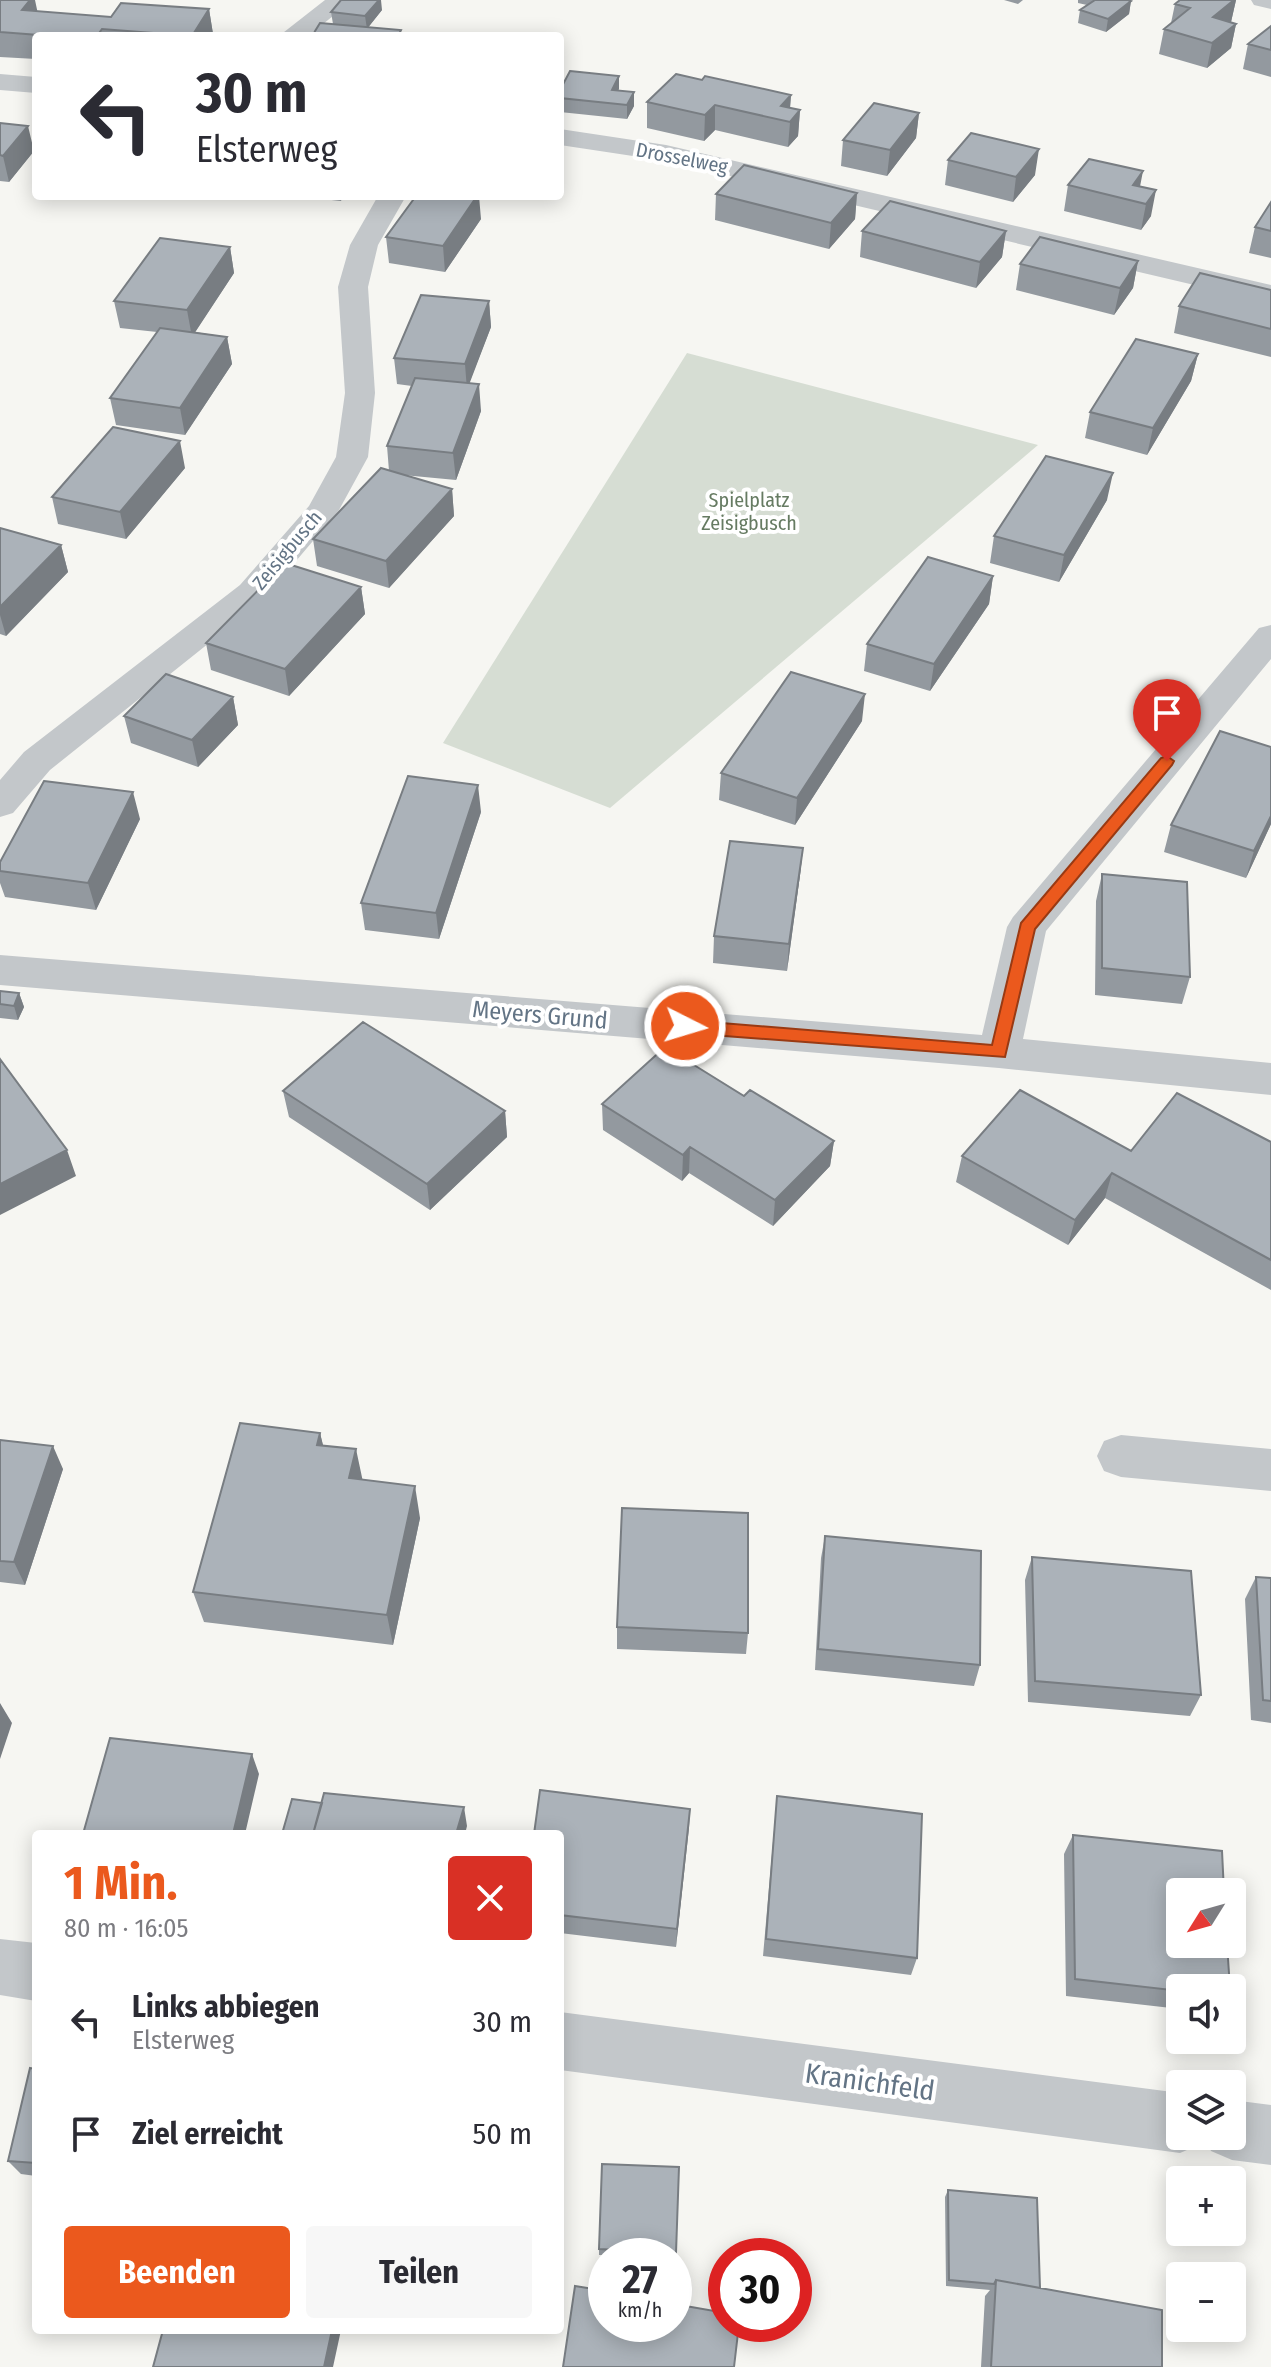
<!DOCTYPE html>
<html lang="de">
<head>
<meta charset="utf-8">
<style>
  body { margin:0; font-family:"Fira Sans Condensed",sans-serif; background:#f7f7f7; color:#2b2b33; height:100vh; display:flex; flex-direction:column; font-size:30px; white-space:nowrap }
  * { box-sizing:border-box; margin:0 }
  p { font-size:26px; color:#7c7c81 }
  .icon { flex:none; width:44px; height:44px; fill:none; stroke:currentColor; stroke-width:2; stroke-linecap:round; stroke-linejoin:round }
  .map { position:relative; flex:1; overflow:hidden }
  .details { position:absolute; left:32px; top:1830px; width:532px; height:504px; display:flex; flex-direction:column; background:#fff; border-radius:8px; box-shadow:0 4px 20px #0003 }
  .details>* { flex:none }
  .top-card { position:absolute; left:32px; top:32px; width:532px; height:168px; border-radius:8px; box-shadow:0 4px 20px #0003; background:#fff; color:#2b2b33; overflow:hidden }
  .needle { width:52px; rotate:233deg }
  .tools { position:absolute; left:1166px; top:1878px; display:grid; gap:16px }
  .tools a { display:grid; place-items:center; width:80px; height:80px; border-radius:8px; background:#fff; box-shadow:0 4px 20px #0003; font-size:40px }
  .speed { position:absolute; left:588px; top:2238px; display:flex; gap:16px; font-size:40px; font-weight:700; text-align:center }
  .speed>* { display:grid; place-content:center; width:104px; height:104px; border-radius:50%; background:#fff; box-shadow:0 4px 20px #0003; line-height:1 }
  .speed small { font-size:20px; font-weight:400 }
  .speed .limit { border:12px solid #d22; background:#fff; color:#111 }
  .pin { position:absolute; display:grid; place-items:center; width:68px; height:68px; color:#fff; margin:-82px -34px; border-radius:50% 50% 50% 0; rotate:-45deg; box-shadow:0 0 8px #0007 }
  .pin .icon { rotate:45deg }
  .me { position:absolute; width:88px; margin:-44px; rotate:95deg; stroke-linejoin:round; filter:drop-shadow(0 0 6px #0008) }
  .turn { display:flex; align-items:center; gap:28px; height:168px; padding:0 32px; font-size:36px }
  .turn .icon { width:104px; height:104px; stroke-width:2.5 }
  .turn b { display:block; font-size:56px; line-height:68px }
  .round { display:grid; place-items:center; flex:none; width:84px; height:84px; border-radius:8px; background:#f7f7f7 }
  .headline { display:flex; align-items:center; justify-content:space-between; height:136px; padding:0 32px }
  h1 { font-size:48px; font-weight:700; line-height:60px; color:#eb591d }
  .button { display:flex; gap:16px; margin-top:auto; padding:16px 32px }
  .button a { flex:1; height:92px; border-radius:8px; background:#eb591d; color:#fff; font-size:32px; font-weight:700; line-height:92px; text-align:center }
  .button a+a { background:#f7f7f7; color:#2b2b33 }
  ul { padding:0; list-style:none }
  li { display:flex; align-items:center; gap:24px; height:112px; padding:0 32px }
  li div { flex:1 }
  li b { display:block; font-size:30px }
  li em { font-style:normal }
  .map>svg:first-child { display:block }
  .green { fill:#d6ddd3 }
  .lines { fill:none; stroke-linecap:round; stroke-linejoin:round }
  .minor { fill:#c3c7ca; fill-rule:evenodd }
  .wall { fill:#93999f }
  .shaded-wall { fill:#787d82 }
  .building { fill:#abb2b9; stroke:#787d82; stroke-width:2 }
  .route { fill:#eb591d; stroke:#993a13; stroke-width:2 }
  .labels { text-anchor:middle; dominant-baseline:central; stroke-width:8; stroke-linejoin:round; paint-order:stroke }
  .far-street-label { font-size:20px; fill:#637485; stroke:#fff }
  .far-park-label { font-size:20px; fill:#667b62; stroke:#fff }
  .street-label { font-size:24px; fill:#637485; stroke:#fff }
  .near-street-label { font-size:28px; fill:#637485; stroke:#fff }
</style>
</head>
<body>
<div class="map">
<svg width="1271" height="2367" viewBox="0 0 1271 2367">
  <rect width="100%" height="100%" fill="#f6f6f2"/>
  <path class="green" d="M687 353 1038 445 610 808 443 743Z"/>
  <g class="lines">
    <path class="minor" d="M325 0H353L308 36H279Z
      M1251 0H1271V9L1254 5Z
      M0 74 36 77V93L0 90Z
      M560 129 666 145 1271 285V303L666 161 560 145Z
      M378 196H406L378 245 368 287 375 393 368 457 339 510 264 599 50 770 13 813 0 817V780L24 752 240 585 309 506 336 457 345 393 338 287 350 245Z
      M1271 625V659L1046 931 1023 1039 1271 1063V1095L999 1068 0 985V955L982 1035 1007 927 1013 917 1259 628Z
      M1121 1435 1271 1449V1491L1121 1477 1104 1471 1097 1456 1104 1441Z
      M0 1939 36 1943V2001L0 1995Z
      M560 2012 1180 2093V2136H1204L1201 2144 1180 2153 560 2070Z
      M1232 2100 1271 2105V2165L1232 2160 1211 2151 1205 2136H1232Z"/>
  </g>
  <path class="wall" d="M0 0 37 11 111 17 209 9 213 34 211 36H36V59L0 57Z
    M1004 0H1023L1018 4Z
    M1078 0H1131L1129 14 1106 32 1078 23 1080 10 1087 5 1078 3Z
    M1180 0H1236L1231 22 1236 24 1231 48 1207 68 1159 54 1164 29 1171 23 1175 4Z
    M382 10 368 27 333 24 331 12Z
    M1271 26V77L1243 69 1248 44Z
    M619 76 618 91 634 106 627 119 560 112V90Z
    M702 80 791 95 790 108 800 110 798 136 788 147 715 130 704 141 647 128V102Z
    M919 113 916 138 887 176 841 166 843 140Z
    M0 123 34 151 9 182 0 181Z
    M948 160 1035 175 1013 202 945 185Z
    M1068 185 1140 187 1151 216 1141 230 1064 211Z
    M857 193 855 219 829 249 715 220 716 194Z
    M294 196H343L341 201Z
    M1271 202V258L1249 253 1255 227Z
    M481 219 445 272 389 263 386 237Z
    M862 231H1006L1002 257 976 288 860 257Z
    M230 247 234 273 195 332 227 337 232 364 185 435 116 425 110 398 157 332 120 328 114 301Z
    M1138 261 1133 288 1114 315 1016 290 1020 264Z
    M1271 290V357L1174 333 1179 306Z
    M489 301 491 327 469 383 481 411 456 480 403 475 452 489 454 516 389 588 317 566 313 539 389 471 387 446 412 386 397 384 394 358Z
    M1198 354 1191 381 1147 455 1085 438 1090 412Z
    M185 468 126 539 58 524 52 497Z
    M1107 500 1059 582 990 563 994 536Z
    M0 528 61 545 68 572 6 636 0 634Z
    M993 576 989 604 930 691 864 671 867 644Z
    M361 587 365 614 289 696 211 670 206 643Z
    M233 697 238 725 198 767 131 743 124 716Z
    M862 721 795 825 719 800 721 773Z
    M1271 747V824L1246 878 1164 852 1171 825Z
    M481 812 439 939 365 930 361 903Z
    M140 819 96 910 5 897 0 883V862Z
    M803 848 800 875 787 971 713 963 714 936Z
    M1102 874 1190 977 1182 1004 1095 995 1096 901Z
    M0 991 19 993 24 1007 18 1020 0 1018Z
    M283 1091 505 1111 507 1137 430 1210 289 1117Z
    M744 1096 834 1141 830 1166 773 1226 689 1173 682 1181 603 1130 602 1104Z
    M1271 1142V1290L1105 1198 1068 1245 956 1182 962 1156 1131 1151Z
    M320 1433 323 1446 363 1480 420 1518 393 1645 204 1622 193 1592Z
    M0 1440 63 1469 25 1585 0 1582Z
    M825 1536 980 1665 974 1686 815 1670 821 1558Z
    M1032 1557 1201 1695 1190 1716 1028 1702 1025 1580Z
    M1256 1577 1271 1578V1723L1251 1720 1245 1599Z
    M617 1627 748 1633 746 1654 617 1649Z
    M777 1796 917 1958 911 1975 763 1956Z
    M690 1809 676 1947 560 1933V1834Z
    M1073 1835 1180 1988V2009L1066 1996 1064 1854Z
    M36 2069V2176L21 2174 8 2161Z
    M679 2167 675 2260H674V2256L599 2255V2249Z
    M948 2190 1040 2288 1162 2367H981L985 2296 990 2290 946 2286 945 2197Z"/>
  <path class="shaded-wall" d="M30 0H35L39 19 27 35 22 10Z
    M379 0H381L382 10 367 29 365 16Z
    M1234 0H1236L1231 22 1213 17Z
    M1131 1 1129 14 1106 32 1108 19Z
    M209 9 213 34 211 36H192Z
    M1236 24 1231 48 1207 68 1212 43Z
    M619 76V89L612 103V90Z
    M634 92V106L627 119V105Z
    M791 95 789 120 781 106Z
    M715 105V130L704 141 705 115Z
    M800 110 798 136 788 147 790 122Z
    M919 113 916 138 887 176 890 150Z
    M28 126 34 151 9 182 3 156Z
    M1039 149 1035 175 1013 202 1016 177Z
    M1143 171 1138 197 1133 185Z
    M1156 190 1151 216 1141 230 1146 204Z
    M857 193 855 219 829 249 831 223Z
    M477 196H479L481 219 445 272 443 246Z
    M1006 231 1002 257 976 288 980 262Z
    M230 247 234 273 192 337 187 310Z
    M1138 261 1133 288 1114 315 1120 288Z
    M489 301 491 327 467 390 465 364Z
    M227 337 232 364 185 435 180 408Z
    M1198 354 1191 381 1147 455 1153 428Z
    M479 384 481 411 456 480 453 453Z
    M180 441 185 468 126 539 120 512Z
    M1113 473 1107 500 1059 582 1064 555Z
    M452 489 454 516 389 588 386 561Z
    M61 545 68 572 6 636 0 615V607Z
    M993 576 989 604 930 691 934 664Z
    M361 587 365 614 289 696 285 669Z
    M865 694 862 721 795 825 797 798Z
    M233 697 238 725 198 767 192 740Z
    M478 785 481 812 439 939 436 913Z
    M133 792 140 819 96 910 88 883Z
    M1271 816V824L1246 878 1254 851Z
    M803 848 800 875 787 971 789 944Z
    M19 993 24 1007 18 1020 14 1006Z
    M505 1111 507 1137 430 1210 427 1184Z
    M834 1141 830 1166 773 1226 775 1200Z
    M690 1147 689 1173 682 1181 683 1155Z
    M67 1150 76 1176 0 1215V1184Z
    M1112 1173 1105 1198 1068 1245 1075 1220Z
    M320 1433 328 1465 317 1445Z
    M53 1446 63 1469 25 1585 14 1562Z
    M356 1449 363 1482 349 1478Z
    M415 1486 420 1518 393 1645 387 1615Z
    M0 1703 12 1723 0 1759Z
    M252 1754 259 1774 245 1834H233Z
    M464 1807 467 1826 465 1834H456Z
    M690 1809 689 1828 676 1947 677 1929Z
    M332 2330H341L333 2367H324Z"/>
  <path class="building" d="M0 0H30L22 10 111 17 121 3 209 9 192 36 102 29 97 36H52L0 32Z
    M341 0H379L365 16 331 12Z
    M1095 0H1128L1131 1 1108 19 1080 10Z
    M1180 0H1234L1213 17 1236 24 1212 43 1164 29 1190 8 1175 4Z
    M320 23 401 30 398 36H312Z
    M1271 26V50L1248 44Z
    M570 71 619 76 612 90 634 92 627 105 560 98V90Z
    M676 74 702 80 705 76 791 95 781 106 800 110 790 122 715 105 705 115 647 102Z
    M874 103 919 113 890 150 843 140Z
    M0 123 28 126 3 156 0 155Z
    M971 133 1039 149 1016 177 948 160Z
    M1089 159 1143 171 1133 185 1156 190 1146 204 1068 185Z
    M744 165 857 193 831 223 716 194Z
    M416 196H477L443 246 386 237Z
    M890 201 1006 231 980 262 862 231Z
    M1271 202V231L1255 227Z
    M1040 237 1138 261 1120 288 1020 264Z
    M160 238 230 247 187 310 114 301Z
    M1200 273 1271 290V329L1179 306Z
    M421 295 489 301 465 364 394 358Z
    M160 328 227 337 180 408 110 398Z
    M1136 339 1198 354 1153 428 1090 412Z
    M415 378 479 384 453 453 387 446Z
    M113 427 180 441 120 512 52 497Z
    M1046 456 1113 473 1064 555 994 536Z
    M381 468 452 489 386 561 313 539Z
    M0 528 61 545 0 607Z
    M928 557 993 576 934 664 867 644Z
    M285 563 361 587 285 669 206 643Z
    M791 672 865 694 797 798 721 773Z
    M166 674 233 697 192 740 124 716Z
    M1220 731 1271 747V816L1254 851 1171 825Z
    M408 776 478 785 436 913 361 903Z
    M44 781 133 792 88 883 0 871V862Z
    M730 841 803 848 789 944 714 936Z
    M1102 874 1187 882 1190 977 1102 968Z
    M0 991 19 993 14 1006 0 1004Z
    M363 1022 505 1111 427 1184 283 1091Z
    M665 1047 744 1096 750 1090 834 1141 775 1200 690 1147 683 1155 602 1104Z
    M0 1059 67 1150 0 1184Z
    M1020 1090 1131 1151 1177 1093 1271 1142V1260L1112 1173 1075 1220 962 1156Z
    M240 1423 320 1433 317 1445 356 1449 349 1478 415 1486 387 1615 193 1592Z
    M0 1440 53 1446 14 1562 0 1561Z
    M622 1508 748 1513V1633L617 1627Z
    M825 1536 981 1551 980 1665 818 1649Z
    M1032 1557 1191 1571 1201 1695 1035 1681Z
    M1256 1577 1271 1578V1701L1263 1700Z
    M110 1738 252 1754 233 1834H83Z
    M540 1790 690 1809 677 1929 560 1915V1834H534Z
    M324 1793 464 1807 456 1834H313Z
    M777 1796 922 1814 917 1958 766 1939Z
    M292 1799 322 1803 313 1834H282Z
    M1073 1835 1222 1851 1224 1892H1180V1944H1227L1230 1988H1180V1991L1075 1979Z
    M30 2068 36 2069V2163L8 2161Z
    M602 2164 679 2167 676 2253 599 2249Z
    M948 2190 1037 2198 1040 2288 996 2280 994 2284 949 2280Z
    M996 2280 1162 2310V2367H991Z
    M575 2286 606 2291V2324H674V2304L726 2313V2324H739L734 2367H563Z
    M163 2330H332L324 2367H153Z"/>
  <path class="route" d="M1167 756 1174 761 1172 765 1035 929 1005 1057 685 1033 677 1026 685 1020 992 1045 1021 923 1161 758Z"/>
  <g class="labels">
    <g class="far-street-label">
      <text transform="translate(682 158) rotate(11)">Drosselweg</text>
      <text transform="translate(287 550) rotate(-50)">Zeisigbusch</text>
    </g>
    <g class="far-park-label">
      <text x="749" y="500">Spielplatz<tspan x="749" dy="23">Zeisigbusch</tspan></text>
    </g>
    <g class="street-label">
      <text transform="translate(540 1015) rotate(5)">Meyers Grund</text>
    </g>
    <g class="near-street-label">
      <text transform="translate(870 2082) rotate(8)">Kranichfeld</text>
    </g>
  </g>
</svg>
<div class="tools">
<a><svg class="needle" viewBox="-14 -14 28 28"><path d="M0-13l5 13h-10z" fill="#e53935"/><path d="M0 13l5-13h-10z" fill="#7c7c81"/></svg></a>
<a><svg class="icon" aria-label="sound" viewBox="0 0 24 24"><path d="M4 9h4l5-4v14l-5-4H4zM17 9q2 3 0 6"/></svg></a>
<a><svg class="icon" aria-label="layers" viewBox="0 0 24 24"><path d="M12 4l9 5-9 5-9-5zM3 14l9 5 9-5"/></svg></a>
<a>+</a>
<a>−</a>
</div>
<div class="speed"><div>27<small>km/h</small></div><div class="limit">30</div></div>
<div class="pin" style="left:1167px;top:761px;background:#d93025"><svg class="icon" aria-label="arrive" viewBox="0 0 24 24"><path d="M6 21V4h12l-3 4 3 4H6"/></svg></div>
<svg class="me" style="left:685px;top:1026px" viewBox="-20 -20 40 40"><circle r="17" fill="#eb591d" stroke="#fff" stroke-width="3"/><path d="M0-11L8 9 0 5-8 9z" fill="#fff"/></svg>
<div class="top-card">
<div class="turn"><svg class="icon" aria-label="left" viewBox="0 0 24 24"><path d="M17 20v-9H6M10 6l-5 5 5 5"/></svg><div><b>30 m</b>Elsterweg</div></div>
</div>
<section class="details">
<div class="headline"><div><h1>1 Min.</h1><p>80 m · 16:05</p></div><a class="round" style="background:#d93025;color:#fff"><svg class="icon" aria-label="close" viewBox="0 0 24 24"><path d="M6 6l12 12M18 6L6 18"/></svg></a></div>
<ul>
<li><svg class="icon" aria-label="left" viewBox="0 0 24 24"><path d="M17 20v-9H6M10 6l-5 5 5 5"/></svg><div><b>Links abbiegen</b><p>Elsterweg</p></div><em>30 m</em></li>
<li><svg class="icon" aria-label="arrive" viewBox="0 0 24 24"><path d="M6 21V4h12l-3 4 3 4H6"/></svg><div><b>Ziel erreicht</b></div><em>50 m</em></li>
</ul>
<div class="button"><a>Beenden</a><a>Teilen</a></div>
</section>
</div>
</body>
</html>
